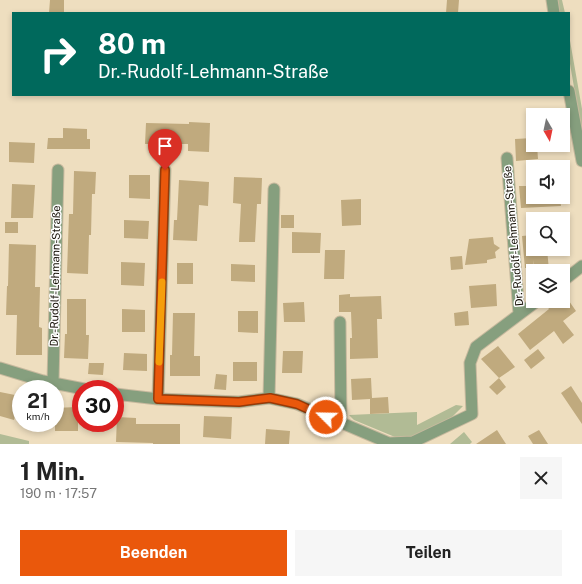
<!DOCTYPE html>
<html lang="de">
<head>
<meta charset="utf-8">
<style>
  body { margin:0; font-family:"Public Sans",sans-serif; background:#f6f6f6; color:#222; height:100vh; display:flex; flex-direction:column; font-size:15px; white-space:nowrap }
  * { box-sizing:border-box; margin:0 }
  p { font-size:13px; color:#767676 }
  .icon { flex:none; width:22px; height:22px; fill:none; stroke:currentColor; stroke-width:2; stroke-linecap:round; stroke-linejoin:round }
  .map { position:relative; height:444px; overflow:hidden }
  .drawer { display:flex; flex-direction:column; background:#fff; flex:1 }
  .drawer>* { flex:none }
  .guide { position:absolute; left:12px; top:12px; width:558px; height:84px; border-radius:0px; box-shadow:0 2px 6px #0003; background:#00695c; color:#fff; overflow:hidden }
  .needle { width:26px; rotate:171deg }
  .controls { position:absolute; left:526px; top:108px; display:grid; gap:8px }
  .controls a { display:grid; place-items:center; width:44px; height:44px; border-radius:0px; background:#fff; box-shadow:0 2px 6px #0003; font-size:20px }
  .speed { position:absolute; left:12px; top:380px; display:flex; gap:8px; font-size:20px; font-weight:700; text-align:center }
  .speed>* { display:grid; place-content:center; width:52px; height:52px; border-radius:50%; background:#fff; box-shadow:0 2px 6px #0003; line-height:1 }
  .speed small { font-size:10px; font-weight:400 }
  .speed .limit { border:6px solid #d22; background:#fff; color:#111 }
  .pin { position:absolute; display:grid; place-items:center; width:34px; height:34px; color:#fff; margin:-41px -17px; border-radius:50% 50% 50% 0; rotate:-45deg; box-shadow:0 0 4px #0007 }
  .pin .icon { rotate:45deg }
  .me { position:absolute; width:44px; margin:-22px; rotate:293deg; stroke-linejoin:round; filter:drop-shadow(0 0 3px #0008) }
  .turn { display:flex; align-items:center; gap:14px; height:84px; padding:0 20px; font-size:18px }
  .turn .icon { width:52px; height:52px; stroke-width:2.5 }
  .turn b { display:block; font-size:28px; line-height:34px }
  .round { display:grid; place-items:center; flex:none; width:42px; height:42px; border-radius:0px; background:#f6f6f6 }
  .headline { display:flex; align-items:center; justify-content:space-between; height:68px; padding:0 20px }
  h1 { font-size:24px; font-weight:700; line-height:30px }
  .button { display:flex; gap:8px; margin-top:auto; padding:8px 20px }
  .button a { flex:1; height:46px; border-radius:0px; background:#ea580c; color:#fff; font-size:16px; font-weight:700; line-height:46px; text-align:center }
  .button a+a { background:#f6f6f6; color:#222 }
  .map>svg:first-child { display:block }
  .green { fill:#b1bb95 }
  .building { fill:#c0aa7e }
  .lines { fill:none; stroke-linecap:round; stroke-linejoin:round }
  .minor-casing { stroke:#c7b99e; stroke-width:13 }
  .minor { stroke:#869f7e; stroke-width:11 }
  .route-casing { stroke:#983908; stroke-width:10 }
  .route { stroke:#ea580c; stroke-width:7 }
  .slow { stroke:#f59e0b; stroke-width:7 }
  .labels { text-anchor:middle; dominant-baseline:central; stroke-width:3; stroke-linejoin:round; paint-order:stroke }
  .street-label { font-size:11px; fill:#140f05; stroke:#fff }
</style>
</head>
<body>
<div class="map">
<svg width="582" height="444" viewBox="0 0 582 444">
  <rect width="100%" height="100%" fill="#eedebf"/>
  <path class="green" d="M557 0H562L565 13H560Z
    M569 35 582 109V134L569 58Z
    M456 405 463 406 452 417 411 438 395 437 354 420 349 415 417 412V425Z
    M464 432 472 442 470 444H450Z
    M0 434 29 441V444H0Z"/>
  <path class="building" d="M50 0H64V13H49Z
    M447 0H459L458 13H446Z
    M189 122 210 123 209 152 188 151V144H145L146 123 189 124Z
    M63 128 87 129V139H90V149H47L48 138H63Z
    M533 138V145H537L538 159 516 161 515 139Z
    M9 142 35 143 34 163 9 162Z
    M74 171 96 172 95 194H92L91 235H89L88 274 67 273 69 214H73Z
    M129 175H150V199L129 198Z
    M234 177 262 178 261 204H257L255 242H239L241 204 233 203Z
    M179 180 209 182 208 206 199 205 197 241 173 240 174 220H177Z
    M12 184 35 185 33 218H11Z
    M519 186H533V197H560L561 206 521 208Z
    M361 199V225L342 226 341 200Z
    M281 215H294V228H281Z
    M124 220 149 221 148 239 124 238Z
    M5 222H18V233H5Z
    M292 232 321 233 320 253H292Z
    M533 235V249H547L549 270 534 271 533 260V268H525L522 236Z
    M493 237 494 244 500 248 495 252 496 258 487 260V263L465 265 469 239Z
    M9 244 36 245 35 287H40L39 327 42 328V355H16L17 315H6L7 286H8Z
    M325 250H345L344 279H324Z
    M462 256 463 269 451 270 450 257Z
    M121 262 145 263 144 286 121 285Z
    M177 263H193V284H177Z
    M231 264 255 265V282L231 281Z
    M496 284 497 306 471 308 469 286Z
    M350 294V297L381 296 382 319H377L378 358 350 359V338H352L351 312H339V295Z
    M67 299H86V335H89L88 359 64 358 65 334H67Z
    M554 301H569L576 311 563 321 574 335 563 344 554 331 530 350 518 334 549 309 547 306Z
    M304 302 305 322H284L283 303Z
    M122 309 145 310V332H122Z
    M238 311H258V333L238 332Z
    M468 311 469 325 455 326 454 313Z
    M173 313H195L194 356H200V376H170V355H172Z
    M498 346 515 367 499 378 481 359Z
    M538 349 545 358 531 369 524 360Z
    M283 351H303L302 373H282Z
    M124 353 147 354V371L123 370Z
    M233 362H257V381H233Z
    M89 363H104L103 375 88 374Z
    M216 374 227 375 226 390 214 389Z
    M371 378 372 398 388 397 389 413 370 414V399L352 400 351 379Z
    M499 378 506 387 497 395 489 387Z
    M571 386 582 403V424L561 393Z
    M0 392 20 396 14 420 0 416Z
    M77 407V411L81 410V422H78V431H55V408Z
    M204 416 232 417 231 439 203 437Z
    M117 417 136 418V424H180V444H153V443L116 442Z
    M266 429 290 431 289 444H265Z
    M497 430 506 444H476Z
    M539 430 548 444H533L528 436Z"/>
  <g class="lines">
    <g class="minor-casing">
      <path id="minor" d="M552 0 554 13
        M569 91 582 161
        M507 158 519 314
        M563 281 582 266
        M340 322 341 423
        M0 368 43 381 84 389
        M53 382 58 170
        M115 394 158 399 239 402 269 398 297 404 389 443 413 442 472 414 470 363 476 347 537 301
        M269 398 274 189
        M158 399 165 170"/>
    </g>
    <use href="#minor" class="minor"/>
  </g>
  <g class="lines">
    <g class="route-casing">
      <path id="route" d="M165 170 158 399 239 402 270 398 297 404 326 417"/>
    </g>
    <use href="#route" class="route"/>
    <path class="slow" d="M159 362 162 282"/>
  </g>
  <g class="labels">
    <g class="street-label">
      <text transform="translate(513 236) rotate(-95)">Dr.-Rudolf-Lehmann-Straße</text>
      <text transform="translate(55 276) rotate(-89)">Dr.-Rudolf-Lehmann-Straße</text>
    </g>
  </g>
</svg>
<div class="controls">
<a><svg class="needle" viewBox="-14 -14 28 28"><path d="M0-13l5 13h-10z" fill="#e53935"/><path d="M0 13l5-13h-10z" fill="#767676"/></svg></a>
<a><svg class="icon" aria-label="sound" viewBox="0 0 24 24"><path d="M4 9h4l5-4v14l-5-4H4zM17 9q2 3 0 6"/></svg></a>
<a><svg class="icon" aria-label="search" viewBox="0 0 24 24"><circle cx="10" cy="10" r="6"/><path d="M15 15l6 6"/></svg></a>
<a><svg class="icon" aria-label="layers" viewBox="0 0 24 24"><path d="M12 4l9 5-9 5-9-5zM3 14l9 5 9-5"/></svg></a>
</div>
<div class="speed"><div>21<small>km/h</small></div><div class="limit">30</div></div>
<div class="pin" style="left:165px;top:170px;background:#d93025"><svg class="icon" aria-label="arrive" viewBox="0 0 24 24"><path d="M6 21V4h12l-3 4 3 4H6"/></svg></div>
<svg class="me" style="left:326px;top:417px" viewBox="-20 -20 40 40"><circle r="17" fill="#ea580c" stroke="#fff" stroke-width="3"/><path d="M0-11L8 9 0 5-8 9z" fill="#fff"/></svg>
<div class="guide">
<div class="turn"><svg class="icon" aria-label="right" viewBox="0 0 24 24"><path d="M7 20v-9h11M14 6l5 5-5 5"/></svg><div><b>80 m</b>Dr.-Rudolf-Lehmann-Straße</div></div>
</div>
</div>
<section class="drawer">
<div class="headline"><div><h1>1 Min.</h1><p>190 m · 17:57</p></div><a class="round"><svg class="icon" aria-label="close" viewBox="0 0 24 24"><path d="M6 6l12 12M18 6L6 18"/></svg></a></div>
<div class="button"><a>Beenden</a><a>Teilen</a></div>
</section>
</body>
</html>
